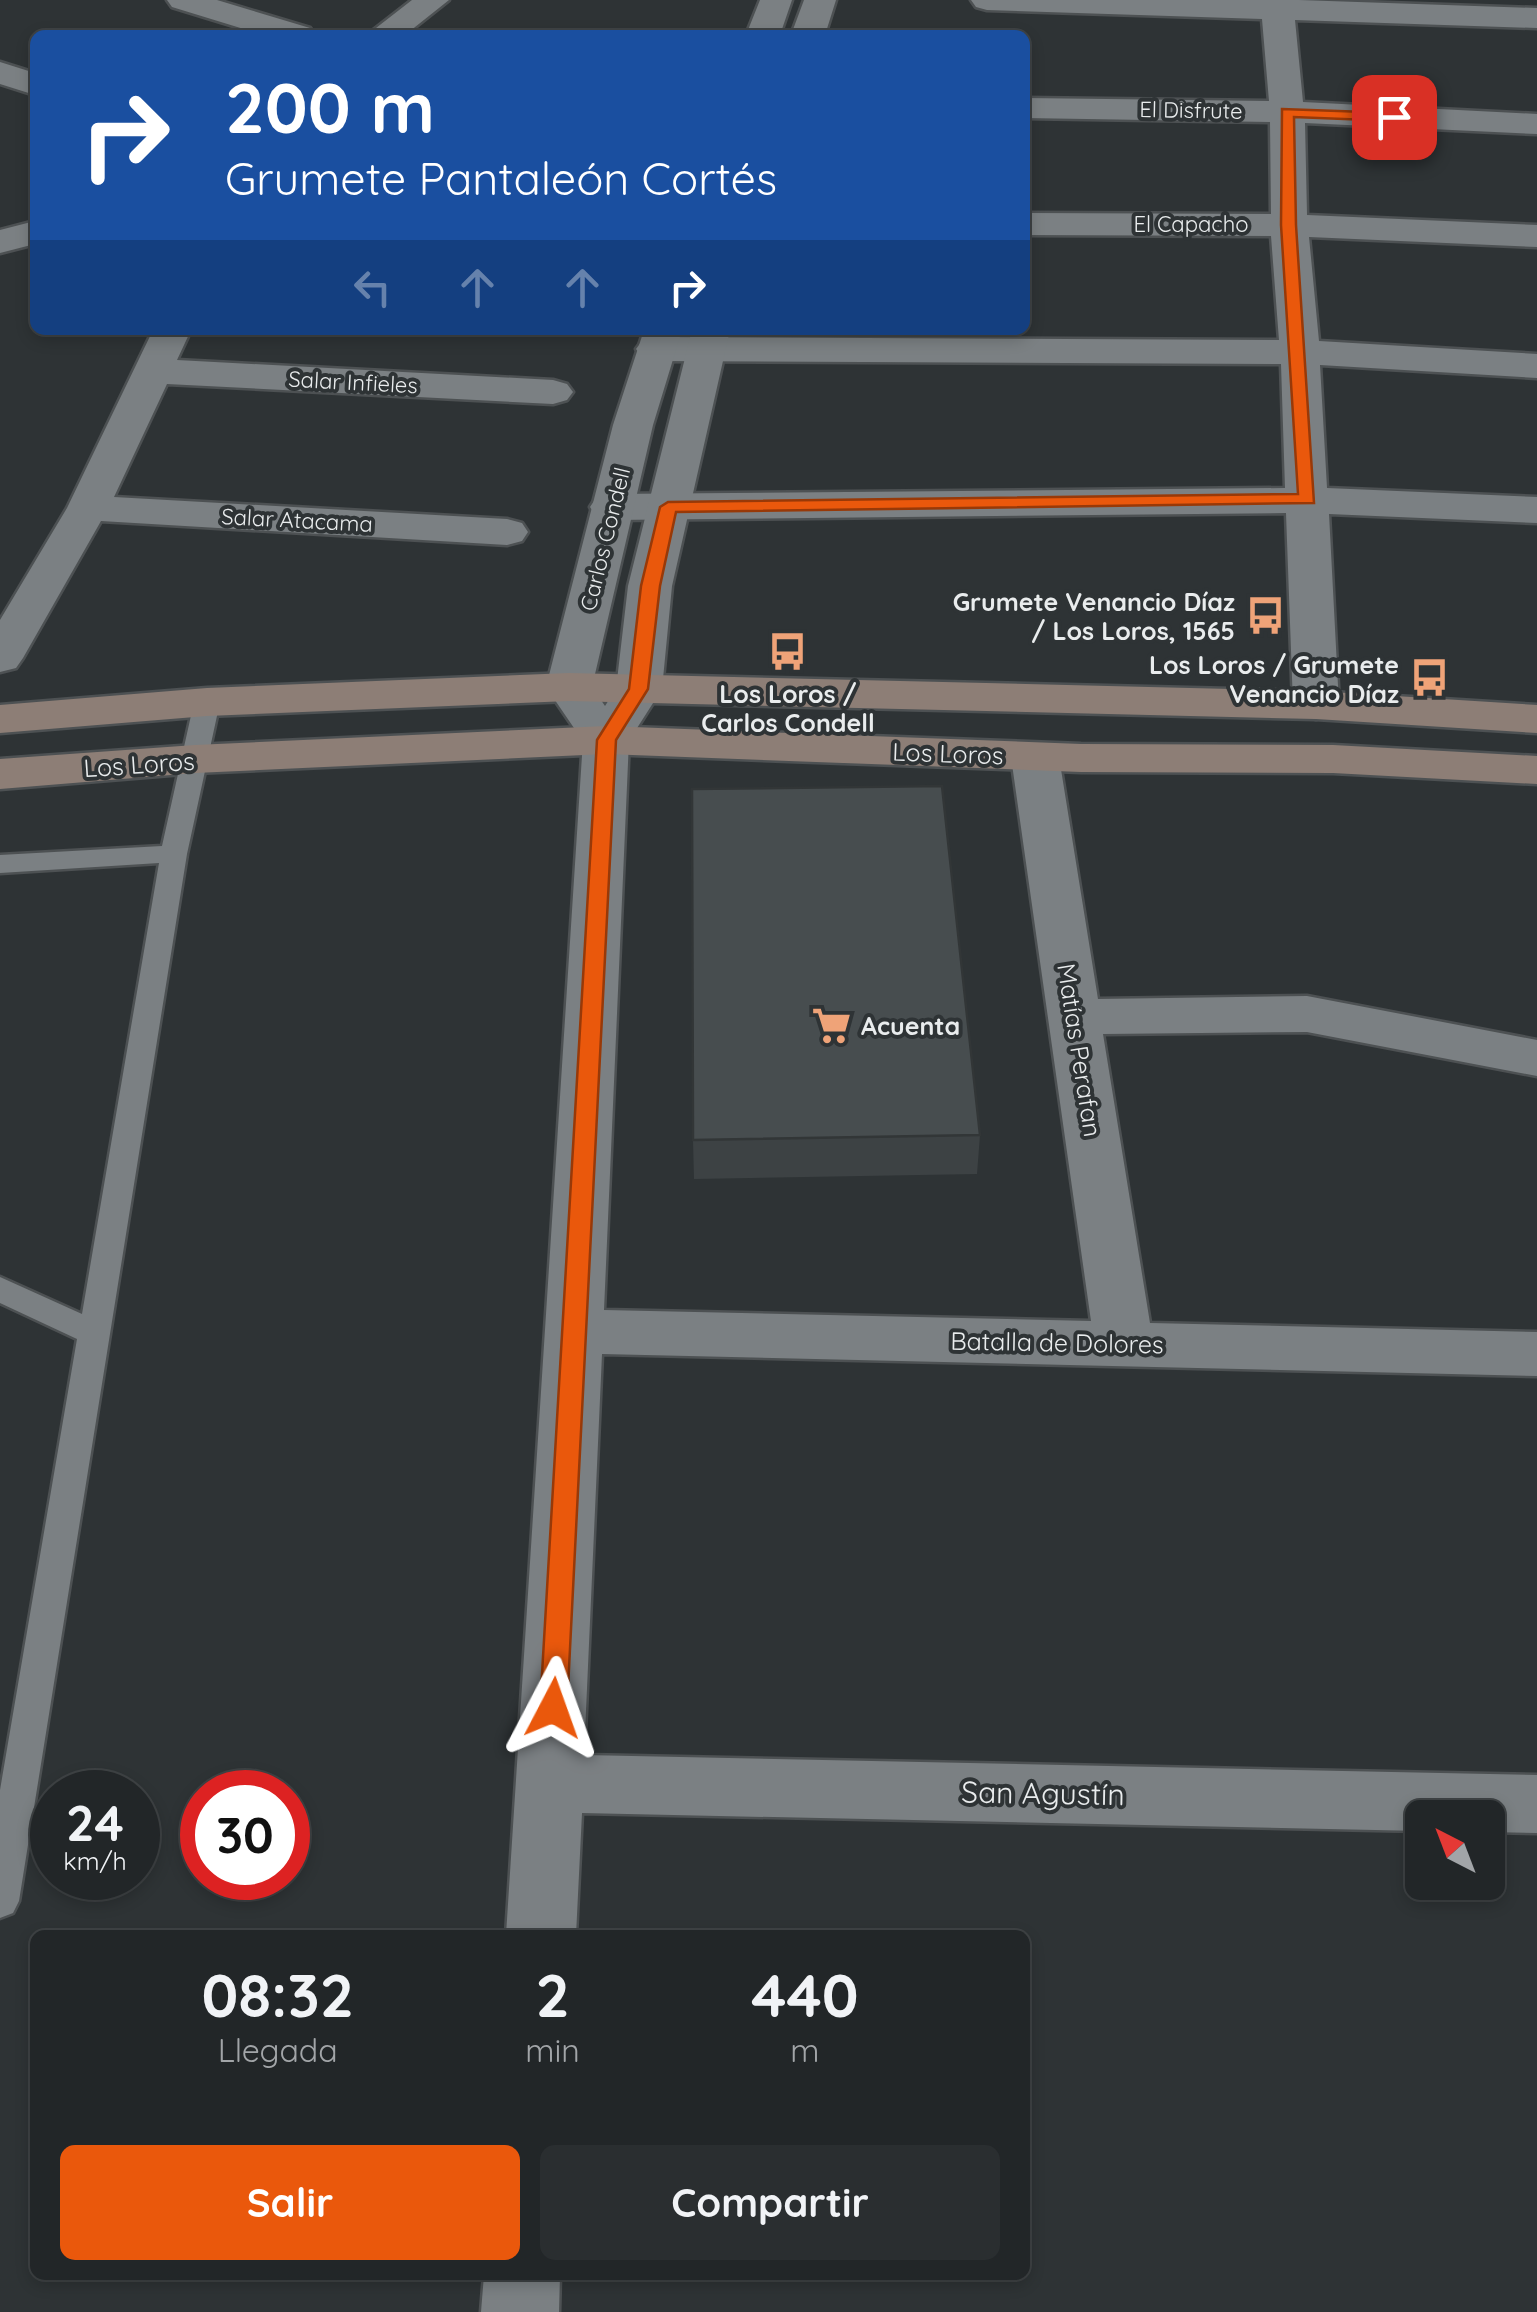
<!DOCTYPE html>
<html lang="es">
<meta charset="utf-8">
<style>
:root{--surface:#222628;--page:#2a2e30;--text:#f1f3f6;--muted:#a2a5a8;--line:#3f4345;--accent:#ea580c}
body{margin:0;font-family:Quicksand,sans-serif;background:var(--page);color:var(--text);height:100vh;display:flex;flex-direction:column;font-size:38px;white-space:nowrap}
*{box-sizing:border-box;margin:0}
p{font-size:32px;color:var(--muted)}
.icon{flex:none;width:55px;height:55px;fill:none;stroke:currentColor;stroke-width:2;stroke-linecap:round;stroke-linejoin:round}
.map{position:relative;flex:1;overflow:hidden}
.panel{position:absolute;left:30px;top:1930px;width:1000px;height:350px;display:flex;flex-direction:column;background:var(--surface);border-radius:15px;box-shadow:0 5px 15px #0003,0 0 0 2px var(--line)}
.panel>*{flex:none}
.guide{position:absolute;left:30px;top:30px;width:1000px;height:305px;border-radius:15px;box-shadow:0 5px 15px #0003,0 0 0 2px var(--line);background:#1a4fa0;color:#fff;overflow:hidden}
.needle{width:65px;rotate:318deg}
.buttons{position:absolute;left:1405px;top:1800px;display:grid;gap:20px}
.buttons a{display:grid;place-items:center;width:100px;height:100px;border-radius:15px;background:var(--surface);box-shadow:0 5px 15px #0003,0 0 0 2px var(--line);font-size:50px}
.speed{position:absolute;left:30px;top:1770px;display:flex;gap:20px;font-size:50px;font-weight:700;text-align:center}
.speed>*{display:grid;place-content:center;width:130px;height:130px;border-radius:50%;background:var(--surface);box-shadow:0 5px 15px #0003,0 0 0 2px var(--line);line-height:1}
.speed small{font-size:25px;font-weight:400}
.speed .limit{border:15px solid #d22;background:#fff;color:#111}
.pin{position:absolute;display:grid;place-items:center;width:85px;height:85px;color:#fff;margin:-42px;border-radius:20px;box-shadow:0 5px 15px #0006}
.me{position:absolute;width:110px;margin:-55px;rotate:4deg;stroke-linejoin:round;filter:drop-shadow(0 0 8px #0008)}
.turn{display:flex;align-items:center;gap:35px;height:210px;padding:0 30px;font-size:45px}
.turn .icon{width:130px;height:130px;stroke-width:2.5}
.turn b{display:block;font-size:70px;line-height:85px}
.lanes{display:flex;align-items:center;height:95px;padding:0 30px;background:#0003;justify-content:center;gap:50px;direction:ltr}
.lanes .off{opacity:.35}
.eta{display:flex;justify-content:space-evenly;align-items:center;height:170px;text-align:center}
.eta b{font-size:60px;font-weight:700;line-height:70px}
.cta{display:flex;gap:20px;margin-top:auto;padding:20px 30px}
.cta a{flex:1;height:115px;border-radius:15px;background:var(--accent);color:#fff;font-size:40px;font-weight:700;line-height:115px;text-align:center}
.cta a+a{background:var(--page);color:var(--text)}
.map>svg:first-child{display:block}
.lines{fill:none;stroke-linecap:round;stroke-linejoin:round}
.service-casing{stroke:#4d5153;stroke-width:5}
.minor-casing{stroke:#4d5153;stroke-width:5}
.tertiary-casing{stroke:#4d5153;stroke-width:5}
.secondary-casing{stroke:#4d5153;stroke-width:5}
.service{fill:#7b8083;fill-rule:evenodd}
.minor{fill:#7b8083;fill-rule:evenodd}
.tertiary{fill:#7b8083;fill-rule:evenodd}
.secondary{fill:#8d7e76;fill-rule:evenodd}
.wall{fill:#3d4244}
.building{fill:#474d4f;stroke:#323637;stroke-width:2.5}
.route{fill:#ea580c;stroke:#983908;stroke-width:2.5}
.labels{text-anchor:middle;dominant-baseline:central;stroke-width:8;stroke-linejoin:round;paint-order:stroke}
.far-street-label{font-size:22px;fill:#e9eced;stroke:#2e3335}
.poi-label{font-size:25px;font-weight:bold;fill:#e9eced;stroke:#2e3335;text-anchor:end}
.street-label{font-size:25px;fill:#e9eced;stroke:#2e3335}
.near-street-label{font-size:30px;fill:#e9eced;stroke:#2e3335}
</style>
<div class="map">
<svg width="1537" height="2312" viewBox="0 0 1537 2312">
<rect width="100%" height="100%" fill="#2e3335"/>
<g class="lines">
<defs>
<path id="service" d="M207 694 220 702 187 854 19 1901 13 1913 0 1918V1790L77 1339 0 1303V1277L82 1314 159 863 0 873V855L162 846 194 702Z"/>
<path id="minor" d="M167 0H217L310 28 315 35H263L172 7Z
M412 0H449L405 35H367Z
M971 0H1299L1537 8V28L1295 20 1303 102 1537 114V134L1305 123 1307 215 1537 225V247L1309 237 1319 341 1537 354V378L1320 365 1327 488 1537 497V523L1329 514 1339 705 1332 715 1316 719 1300 715 1293 705 1286 513 611 520 596 516 590 507 596 498 611 494 1285 488 1281 364 656 361 642 357 636 349 642 341 656 337 1279 340 1271 236 1025 235V213L1271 214 1270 122 1025 118V98L1269 101 1262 19 987 10 976 7Z
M0 62 35 73V95L0 84Z
M35 221V244L0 253V230Z
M153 330H191L177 360 553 380 567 384 573 392 567 400 553 404 167 384 114 497 507 519 522 523 528 532 522 541 507 545 101 521 23 658 16 668 0 672V620L67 508Z
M606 726 623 730 629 740 604 1310 1091 1321 1011 757 1018 747 1035 743 1052 747 1059 757 1098 999 1307 996 1537 1040V1076L1307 1032 1103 1034 1150 1323 1537 1332V1376L602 1354 584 1755 1537 1775V1833L1488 1832V1818H1422V1831L582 1813 576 1935H506L583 740 589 730Z
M484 2275H560L559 2312H481Z"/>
<path id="tertiary" d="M760 0H792L780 35H746Z
M804 0H836L825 35H791Z
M644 330H682L653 425 592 687 605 706 616 689 628 586 692 330H730L672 586 662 689 623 750 606 754 589 750 546 687 613 425Z"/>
<path id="secondary" d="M569 673 1316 691 1537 705V733L1316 719 569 701 207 716 0 733V705L207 688Z
M606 726 1081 744 1333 745 1537 756V784L1333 773 1081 772 606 754 195 773 0 789V759L195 745Z"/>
</defs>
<use href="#service" class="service-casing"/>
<use href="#minor" class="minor-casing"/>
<use href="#tertiary" class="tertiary-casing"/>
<use href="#secondary" class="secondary-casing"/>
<use href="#service" class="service"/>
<use href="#minor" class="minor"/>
<use href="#tertiary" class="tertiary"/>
<use href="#secondary" class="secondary"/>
</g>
<path class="wall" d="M980 1135 977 1174 694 1179 693 1140Z"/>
<path class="building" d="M942 786 980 1135 693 1140 692 789Z"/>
<path class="route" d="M1282 109 1394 113 1401 117 1394 121 1294 117 1296 225 1314 503 676 512 660 586 648 689 616 740 567 1708 563 1716 553 1719 544 1716 540 1708 597 740 629 689 641 586 660 507 668 502 1298 494 1281 225Z"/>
<defs>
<symbol id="bus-bare" viewBox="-9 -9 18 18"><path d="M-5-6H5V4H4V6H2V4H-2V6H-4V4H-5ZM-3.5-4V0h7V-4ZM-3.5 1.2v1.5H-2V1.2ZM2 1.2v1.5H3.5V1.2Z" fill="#efa378" stroke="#2e3335" stroke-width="2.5" paint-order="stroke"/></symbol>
<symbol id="supermarket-bare" viewBox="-9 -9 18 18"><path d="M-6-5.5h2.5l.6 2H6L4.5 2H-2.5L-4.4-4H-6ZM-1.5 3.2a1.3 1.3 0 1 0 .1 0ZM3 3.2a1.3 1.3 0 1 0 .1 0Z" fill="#efa378" stroke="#2e3335" stroke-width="2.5" paint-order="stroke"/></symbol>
</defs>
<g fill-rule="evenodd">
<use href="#bus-bare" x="1238" y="588" width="55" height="55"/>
<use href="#bus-bare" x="760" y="624" width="55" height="55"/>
<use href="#bus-bare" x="1402" y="650" width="55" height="55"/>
<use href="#supermarket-bare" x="804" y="998" width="55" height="55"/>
</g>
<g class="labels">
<g class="far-street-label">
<text transform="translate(1191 110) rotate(1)">El Disfrute</text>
<text x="1191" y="224">El Capacho</text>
<text transform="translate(353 382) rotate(3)">Salar Infieles</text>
<text transform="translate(297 520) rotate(3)">Salar Atacama</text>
<text transform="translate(605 539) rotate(-76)">Carlos Condell</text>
</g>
<g class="poi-label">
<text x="1235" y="601">Grumete Venancio Díaz<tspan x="1235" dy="29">/ Los Loros, 1565</tspan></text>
<text x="1399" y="664">Los Loros / Grumete<tspan x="1399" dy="29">Venancio Díaz</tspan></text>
<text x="788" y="693" text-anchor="middle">Los Loros /<tspan x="788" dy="29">Carlos Condell</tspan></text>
<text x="861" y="1025" text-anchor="start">Acuenta</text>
</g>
<g class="street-label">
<text transform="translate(948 753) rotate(2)">Los Loros</text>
<text transform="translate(139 764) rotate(-4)">Los Loros</text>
<text transform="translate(1080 1050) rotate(81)">Matías Perafan</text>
<text transform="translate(1057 1342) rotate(1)">Batalla de Dolores</text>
</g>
<g class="near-street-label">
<text transform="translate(1043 1793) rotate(1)">San Agustín</text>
</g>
</g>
</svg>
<div class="buttons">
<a><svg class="needle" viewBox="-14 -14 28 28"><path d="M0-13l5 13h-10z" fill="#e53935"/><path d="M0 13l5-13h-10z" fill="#a2a5a8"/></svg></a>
</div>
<div class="speed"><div>24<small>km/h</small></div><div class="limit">30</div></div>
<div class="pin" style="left:1394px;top:117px;background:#d93025"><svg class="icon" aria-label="arrive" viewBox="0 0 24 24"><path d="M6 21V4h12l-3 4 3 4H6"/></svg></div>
<svg class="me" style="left:553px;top:1708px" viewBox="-20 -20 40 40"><path d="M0-17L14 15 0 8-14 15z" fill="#ea580c" stroke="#fff" stroke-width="4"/></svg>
<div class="guide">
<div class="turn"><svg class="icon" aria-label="right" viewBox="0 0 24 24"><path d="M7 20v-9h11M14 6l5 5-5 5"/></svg><div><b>200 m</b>Grumete Pantaleón Cortés</div></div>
<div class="lanes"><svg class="icon off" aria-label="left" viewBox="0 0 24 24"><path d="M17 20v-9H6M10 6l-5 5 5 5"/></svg><svg class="icon off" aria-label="ahead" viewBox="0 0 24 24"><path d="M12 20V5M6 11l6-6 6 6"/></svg><svg class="icon off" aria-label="ahead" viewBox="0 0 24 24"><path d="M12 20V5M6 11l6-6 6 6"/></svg><svg class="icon" aria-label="right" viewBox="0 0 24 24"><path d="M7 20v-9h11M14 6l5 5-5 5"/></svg></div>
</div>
<section class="panel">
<div class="eta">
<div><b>08:32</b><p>Llegada</p></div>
<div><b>2</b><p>min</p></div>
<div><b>440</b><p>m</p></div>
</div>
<div class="cta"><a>Salir</a><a>Compartir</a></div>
</section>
</div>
